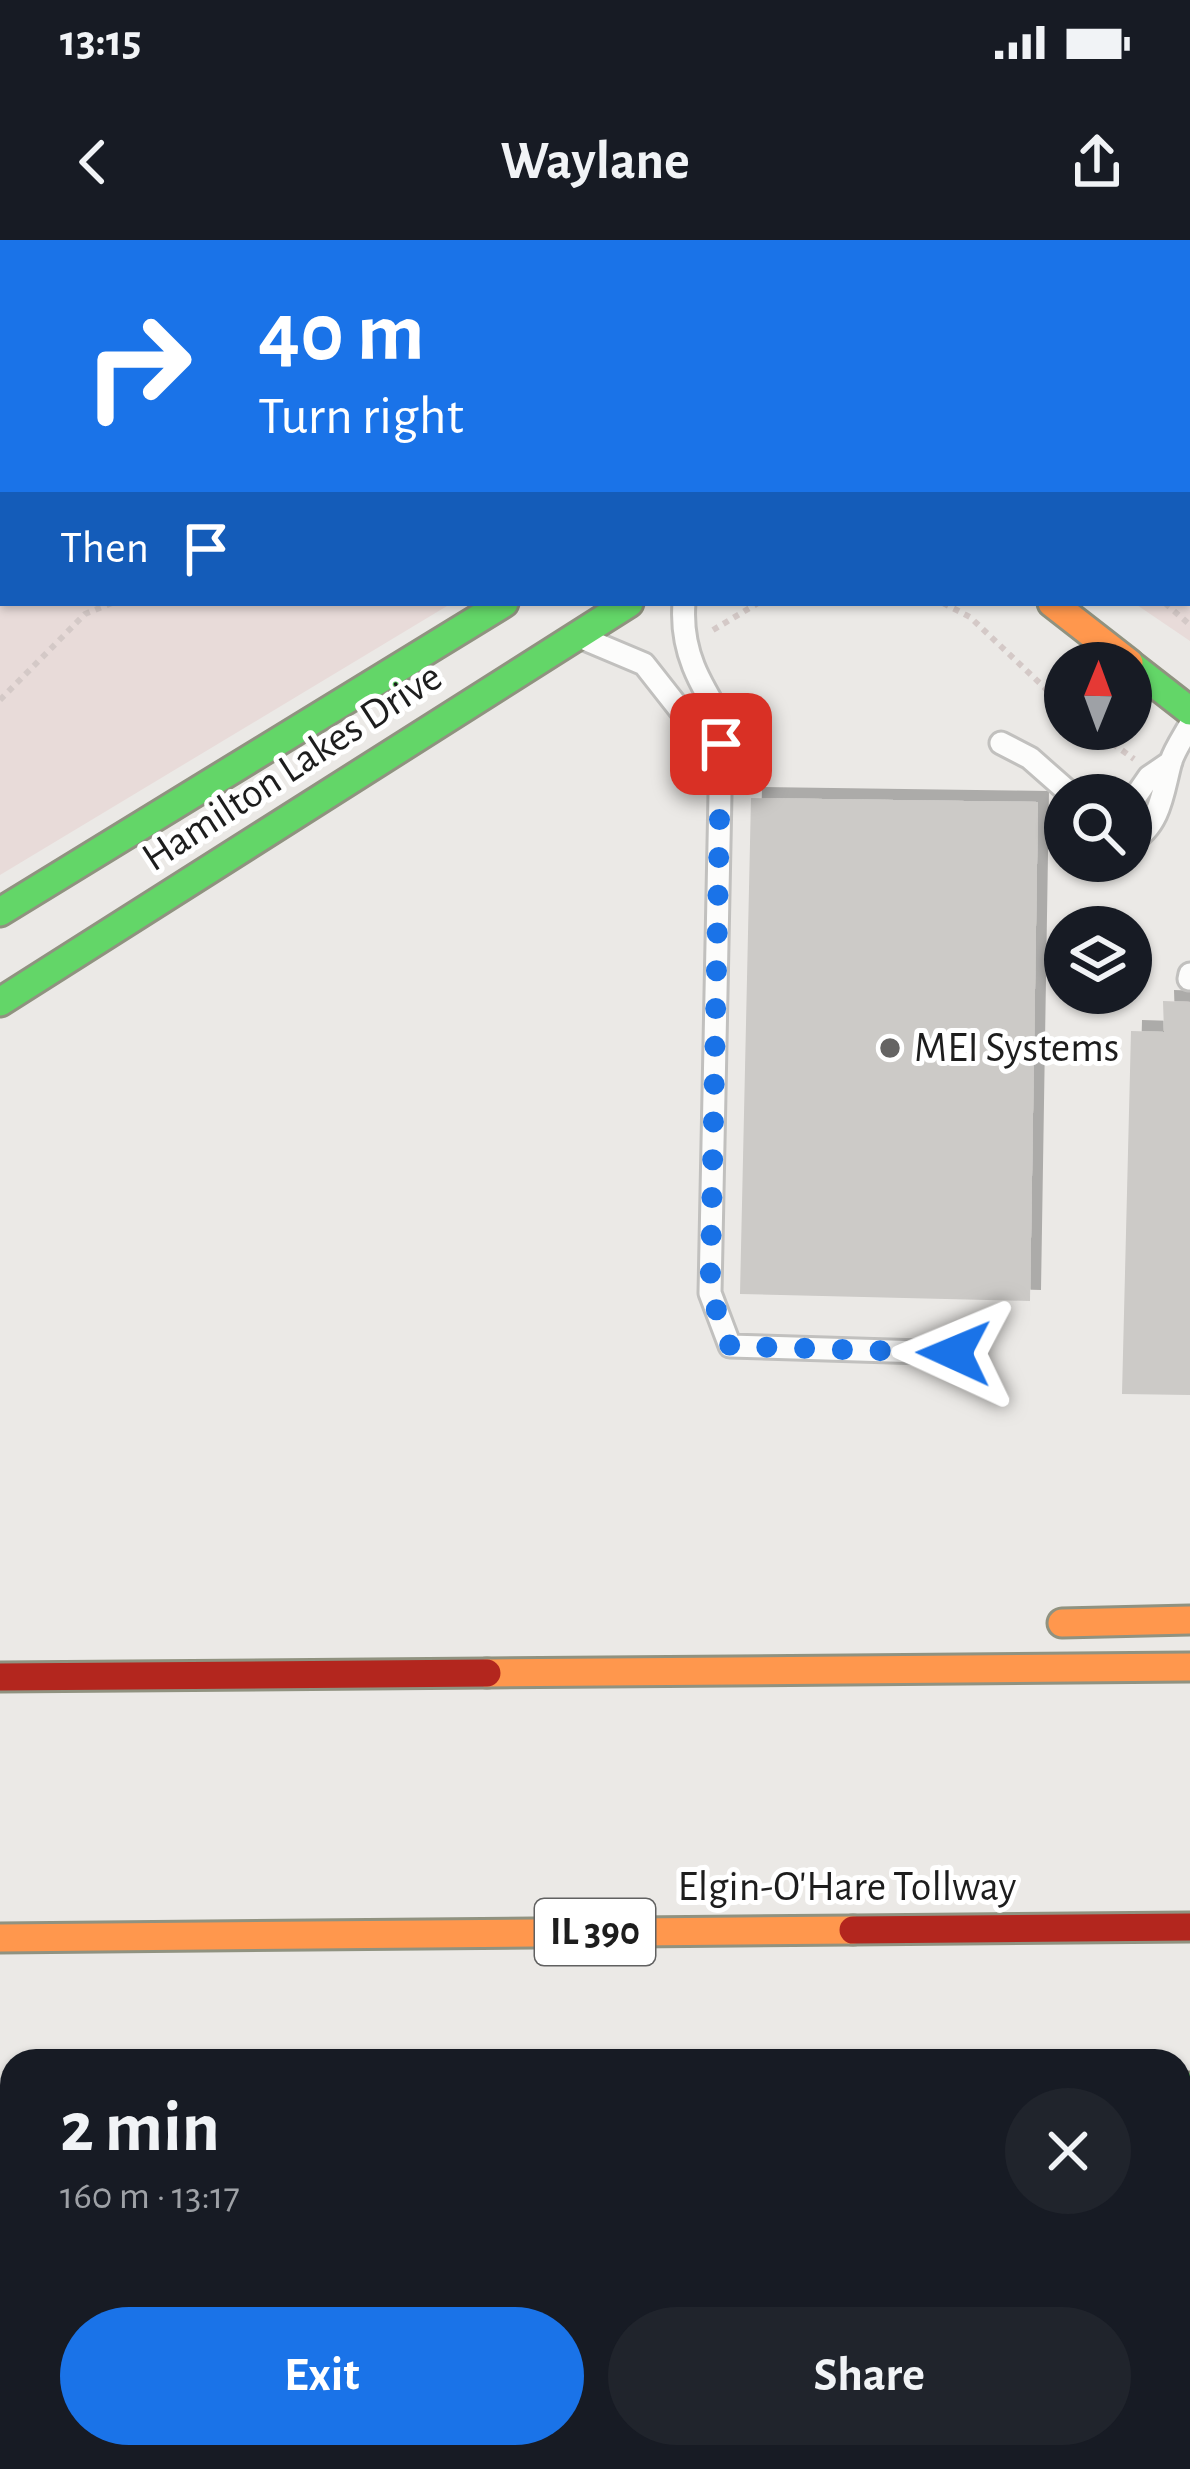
<!DOCTYPE html>
<meta charset="utf-8">
<style>
:root{--surface:#171b24;--page:#20242c;--text:#f1f3f6;--muted:#9ea1a6;--accent:#1a73e8}
body{margin:0;font-family:"Alegreya Sans",sans-serif;background:var(--page);color:var(--text);height:100vh;display:flex;flex-direction:column;font-size:45px;white-space:nowrap}
*{box-sizing:border-box;margin:0}
p{font-size:39px;color:var(--muted)}
.icon{flex:none;width:66px;height:66px;fill:none;stroke:currentColor;stroke-width:2;stroke-linecap:round;stroke-linejoin:round}
.map{position:relative;flex:1;overflow:hidden}
.drawer{position:absolute;left:0px;top:1809px;width:1191px;height:420px;display:flex;flex-direction:column;background:var(--surface);border-radius:36px 36px 0 0;box-shadow:0 3px 9px #0004}
.drawer>*{flex:none}
.banner{position:absolute;left:0px;top:0px;width:1191px;height:366px;box-shadow:0 3px 9px #0004;background:#1a73e8;color:#fff;overflow:hidden}
.needle{width:78px;rotate:1deg}
.tools{position:absolute;left:1044px;top:402px;display:grid;gap:24px}
.tools a{display:grid;place-items:center;width:108px;height:108px;border-radius:50%;background:var(--surface);box-shadow:0 3px 9px #0004;font-size:60px}
.pin{position:absolute;display:grid;place-items:center;width:102px;height:102px;color:#fff;margin:-51px;border-radius:24px;box-shadow:0 6px 18px #0006}
.me{position:absolute;width:132px;margin:-66px;rotate:271deg;stroke-linejoin:round;filter:drop-shadow(0 0 9px #0008)}
.turn{display:flex;align-items:center;gap:42px;height:252px;padding:0 60px;font-size:54px}
.turn .icon{width:156px;height:156px;stroke-width:2.5}
.turn b{display:block;font-size:84px;line-height:102px}
.then{display:flex;align-items:center;height:114px;padding:0 60px;background:#0003;gap:24px;font-size:45px}
.round{display:grid;place-items:center;flex:none;width:126px;height:126px;border-radius:63px;background:var(--page)}
.summary{display:flex;align-items:center;justify-content:space-between;height:204px;padding:0 60px}
h1{font-size:72px;font-weight:700;line-height:90px}
.primary-button{display:flex;gap:24px;margin-top:auto;padding:24px 60px}
.primary-button a{flex:1;height:138px;border-radius:72px;background:var(--accent);color:#fff;font-size:48px;font-weight:700;line-height:138px;text-align:center}
.primary-button a+a{background:var(--page);color:var(--text)}
.status{display:flex;justify-content:space-between;align-items:center;height:84px;padding:0 60px;background:var(--surface);direction:ltr}
.status svg{height:33px;fill:currentColor}
header{display:flex;justify-content:space-between;align-items:center;height:156px;padding:0 60px;background:var(--surface);font-size:54px;font-weight:700}
.map>svg:first-child{display:block}
.residential{fill:#dad9d7}
.commercial{fill:#e8dbd9}
.water{fill:#bed3da}
.building{fill:#cccac7;filter:url(#shadow)}
.lines{fill:none;stroke-linecap:round;stroke-linejoin:round}
.lane-casing{stroke:#c1c0be;stroke-width:27}
.street-casing{stroke:#c1c0be;stroke-width:45}
.fast-casing{stroke:#909280;stroke-width:33}
.slow-casing{stroke:#909280;stroke-width:33}
.jam-casing{stroke:#909280;stroke-width:33}
.path{stroke:#d4c9c7;stroke-width:6;stroke-dasharray:6 6;stroke-linecap:butt}
.lane{stroke:#fcfcfb;stroke-width:21}
.street{stroke:#fcfcfb;stroke-width:39}
.fast{stroke:#63d668;stroke-width:27}
.slow{stroke:#ff974d;stroke-width:27}
.jam{stroke:#b3261e;stroke-width:27}
.route{stroke:#1a73e8;stroke-width:21;stroke-dasharray:0 37.8}
.poi-dot{fill:#656463;stroke:#fff;stroke-width:4.5}
.labels{text-anchor:middle;dominant-baseline:central;stroke-width:10;stroke-linejoin:round;paint-order:stroke}
.shield{fill:#fff;stroke:#616161;stroke-width:3}
.shield-label{font-size:39px;font-weight:bold;fill:#1d1d1d}
.street-label{font-size:42px;fill:#1d1d1d;stroke:#fff}
.poi-label{font-size:42px;fill:#1d1d1d;stroke:#fff;text-anchor:start}
</style>
<div class="status"><b>13:15</b><svg viewBox="0 0 49 12"><path d="M0 12V9h3v3zM5 12V6h3v6zM10 12V3h3v9zM15 12V0h3v12zM26 1h20v11H26zM47 4h2v5h-2z"/></svg></div>
<header><svg class="icon" aria-label="back" viewBox="0 0 24 24"><path d="M15 5l-7 7 7 7"/></svg>Waylane<svg class="icon" aria-label="share" viewBox="0 0 24 24"><path d="M12 15V3M7 8l5-5 5 5M5 13v7h14v-7"/></svg></header>
<div class="map">
<svg width="1190" height="2229" viewBox="0 0 1190 2229">
<defs>
<filter id="shadow"><feDropShadow dx="11" dy="-11" stdDeviation="0" flood-color="#0004"/></filter>
</defs>
<rect width="100%" height="100%" fill="#ebe9e6"/>
<path class="residential" d="M1179 1942H1190V2229H0V1956H12V2217H1179Z"/>
<path class="commercial" d="M0 0H1190V401L1134 363H1188V3H3V363H452L0 635Z"/>
<path class="water" d="M52 0H623L50 3Z"/>
<path class="building" d="M751 558 1038 562 1030 1061 740 1054Z
M1163 761 1190 762V1155L1122 1154 1131 791 1164 792Z
M12 2009V2087L0 2088V2011Z
M131 2217H222L223 2228 133 2229Z
M386 2217H506L521 2229H376Z"/>
<g class="lines">
<defs>
<path id="lane" d="M1099 3 1102 0
M1157 3 1159 0
M587 400 644 424 703 499 721 504 727 487C701 445 680 413 684 363
M741 499 721 504 710 1053 730 1106 954 1113
M1001 503 1030 518 1072 555
M1131 563 1149 537 1171 522
M1131 601C1161 586 1163 549 1171 521 1175 509 1184 496 1190 485
M1189 739 1190 734"/>
<path id="street" d="M0 2189 12 2190
M54 2217 56 2229
M807 2217 834 2229"/>
<path id="fast" d="M808 0 810 3
M1131 425 1190 471
M0 672 504 363
M0 762 629 363
M1179 1847H1190
M0 1862H12"/>
<path id="slow" d="M873 0 874 3
M1052 363 1129 423
M1062 1383 1190 1380
M487 1433 1190 1427
M0 1698 853 1690"/>
<path id="jam" d="M0 1437 487 1433
M853 1690 1190 1687"/>
</defs>
<use href="#lane" class="lane-casing"/>
<use href="#street" class="street-casing"/>
<use href="#fast" class="fast-casing"/>
<use href="#slow" class="slow-casing"/>
<use href="#jam" class="jam-casing"/>
<path class="path" d="M705 0 707 3
M924 0 926 3
M15 3 17 0
M660 3 661 0
M0 32 3 26
M943 363 970 377 1065 467
M1165 363 1190 385
M713 390 758 363
M0 460 85 374 112 363
M1093 489 1134 519"/>
<use href="#lane" class="lane"/>
<use href="#street" class="street"/>
<use href="#fast" class="fast"/>
<use href="#slow" class="slow"/>
<use href="#jam" class="jam"/>
</g>
<g class="lines">
<path class="route" d="M721 504 710 1053 730 1106 954 1113"/>
</g>
<circle class="poi-dot" cx="890" cy="808" r="12"/>
<g class="labels">
<rect class="shield" x="535" y="1659" width="120" height="66" rx="9"/>
<g class="shield-label">
<text x="595" y="1692">IL 390</text>
</g>
<g class="street-label">
<text transform="translate(292 527) rotate(-33)">Hamilton Lakes Drive</text>
<text x="847" y="1647">Elgin-O'Hare Tollway</text>
</g>
<g class="poi-label">
<text x="914" y="808">MEI Systems</text>
</g>
</g>
</svg>
<div class="tools">
<a><svg class="needle" viewBox="-14 -14 28 28"><path d="M0-13l5 13h-10z" fill="#e53935"/><path d="M0 13l5-13h-10z" fill="#9ea1a6"/></svg></a>
<a><svg class="icon" aria-label="search" viewBox="0 0 24 24"><circle cx="10" cy="10" r="6"/><path d="M15 15l6 6"/></svg></a>
<a><svg class="icon" aria-label="layers" viewBox="0 0 24 24"><path d="M12 4l9 5-9 5-9-5zM3 14l9 5 9-5"/></svg></a>
</div>
<div class="pin" style="left:721px;top:504px;background:#d93025"><svg class="icon" aria-label="arrive" viewBox="0 0 24 24"><path d="M6 21V4h12l-3 4 3 4H6"/></svg></div>
<svg class="me" style="left:954px;top:1113px" viewBox="-20 -20 40 40"><path d="M0-17L14 15 0 8-14 15z" fill="#1a73e8" stroke="#fff" stroke-width="4"/></svg>
<div class="banner">
<div class="turn"><svg class="icon" aria-label="right" viewBox="0 0 24 24"><path d="M7 20v-9h11M14 6l5 5-5 5"/></svg><div><b>40 m</b>Turn right</div></div>
<div class="then">Then<svg class="icon" aria-label="arrive" viewBox="0 0 24 24"><path d="M6 21V4h12l-3 4 3 4H6"/></svg></div>
</div>
<section class="drawer">
<div class="summary"><div><h1>2 min</h1><p>160 m · 13:17</p></div><a class="round"><svg class="icon" aria-label="close" viewBox="0 0 24 24"><path d="M6 6l12 12M18 6L6 18"/></svg></a></div>
<div class="primary-button"><a>Exit</a><a>Share</a></div>
</section>
</div>
